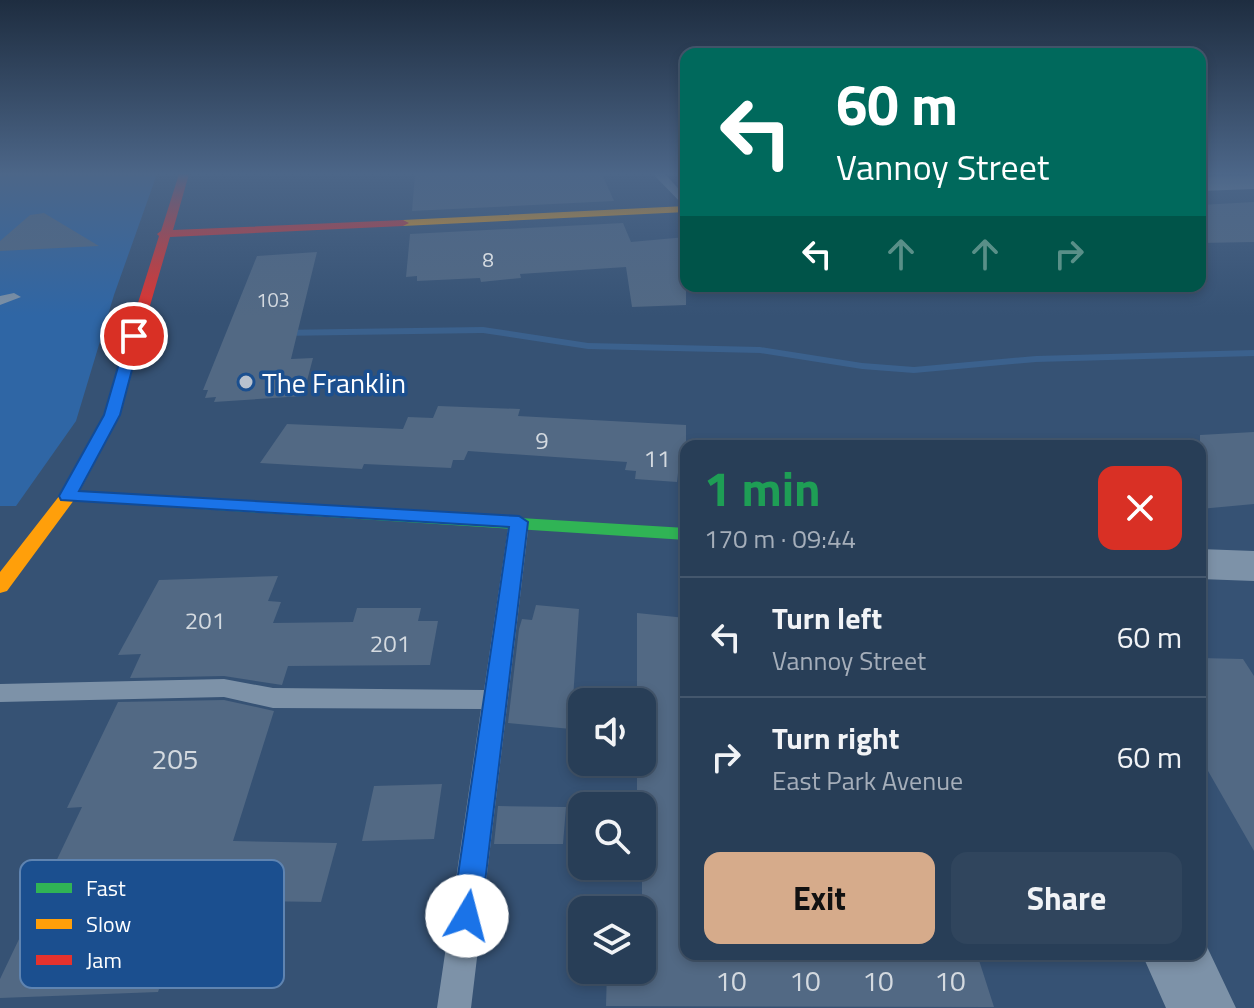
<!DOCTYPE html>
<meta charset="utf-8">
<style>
:root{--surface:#283e57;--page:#30455d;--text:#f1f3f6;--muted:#a5aeba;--line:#44576d;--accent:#d6ab8b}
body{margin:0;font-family:"Titillium Web",sans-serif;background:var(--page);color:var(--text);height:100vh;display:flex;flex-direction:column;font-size:30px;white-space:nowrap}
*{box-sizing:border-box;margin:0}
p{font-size:26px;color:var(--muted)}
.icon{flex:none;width:44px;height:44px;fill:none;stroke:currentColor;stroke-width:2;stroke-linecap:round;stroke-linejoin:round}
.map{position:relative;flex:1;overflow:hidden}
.side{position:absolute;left:680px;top:440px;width:526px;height:520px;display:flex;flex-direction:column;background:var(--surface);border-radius:16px;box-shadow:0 4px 12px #0003,0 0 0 2px var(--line)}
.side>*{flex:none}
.hud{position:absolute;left:680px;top:48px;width:526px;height:244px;border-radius:16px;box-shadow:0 4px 12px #0003,0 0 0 2px var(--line);background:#00695c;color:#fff;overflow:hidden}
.buttons{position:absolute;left:568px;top:688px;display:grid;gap:16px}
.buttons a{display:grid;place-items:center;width:88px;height:88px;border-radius:16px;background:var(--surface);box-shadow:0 4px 12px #0003,0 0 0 2px var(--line);font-size:40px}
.pin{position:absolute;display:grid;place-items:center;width:68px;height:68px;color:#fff;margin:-34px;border:4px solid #fff;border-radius:50%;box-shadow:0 2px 8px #0007}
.me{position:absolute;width:88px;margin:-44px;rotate:8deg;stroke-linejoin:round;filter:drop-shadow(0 0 6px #0008)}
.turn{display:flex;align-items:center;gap:28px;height:168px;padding:0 24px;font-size:36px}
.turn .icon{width:104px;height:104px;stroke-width:2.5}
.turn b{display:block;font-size:56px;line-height:68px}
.lanes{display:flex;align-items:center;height:76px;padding:0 24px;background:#0003;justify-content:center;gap:40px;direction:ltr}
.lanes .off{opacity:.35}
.round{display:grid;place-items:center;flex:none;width:84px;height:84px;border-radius:16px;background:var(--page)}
.head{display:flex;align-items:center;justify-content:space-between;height:136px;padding:0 24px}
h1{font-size:48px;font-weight:700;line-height:60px;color:#1e9e55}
.action{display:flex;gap:16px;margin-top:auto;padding:16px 24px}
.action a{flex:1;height:92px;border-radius:16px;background:var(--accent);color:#111;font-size:32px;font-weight:700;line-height:92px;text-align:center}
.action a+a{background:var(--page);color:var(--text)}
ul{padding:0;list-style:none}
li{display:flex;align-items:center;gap:24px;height:120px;padding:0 24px;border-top:2px solid var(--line)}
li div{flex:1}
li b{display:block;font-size:30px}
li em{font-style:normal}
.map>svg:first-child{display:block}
.green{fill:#2f66a5}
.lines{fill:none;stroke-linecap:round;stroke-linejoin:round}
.stream{fill:#3b618d;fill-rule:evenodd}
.building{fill:#526984}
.lane{fill:#7d92a8;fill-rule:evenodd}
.street{fill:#7d92a8;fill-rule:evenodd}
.fast{fill:#30b455;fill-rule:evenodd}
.slow{fill:#ff9f0a;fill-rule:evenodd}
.jam{fill:#e5322d;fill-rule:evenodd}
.route{fill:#1a73e8;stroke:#114b97;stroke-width:2}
.poi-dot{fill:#b9c2ce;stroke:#1b4f8f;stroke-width:3}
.labels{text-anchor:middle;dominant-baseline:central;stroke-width:7;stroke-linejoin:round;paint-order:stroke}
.far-number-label{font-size:20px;fill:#d4dae0}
.number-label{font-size:24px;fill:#d4dae0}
.poi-label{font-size:28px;fill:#fff;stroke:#1b4f8f;text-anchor:start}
.near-number-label{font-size:28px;fill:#d4dae0}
.key{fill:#1b4f8f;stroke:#5f84b1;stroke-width:2}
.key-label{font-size:22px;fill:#fff}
</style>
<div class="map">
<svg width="1254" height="1008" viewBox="0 0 1254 1008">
<rect width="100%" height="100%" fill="#365274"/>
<path class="green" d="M0 174H157L114 295 76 421 16 506H0Z"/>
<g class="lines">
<path class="stream" d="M483 327 588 343 760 347 862 363 914 367 1036 356 1254 350V356L1036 362 914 373 862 369 760 353 588 349 483 333 278 336 273 333 278 330Z"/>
</g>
<path class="building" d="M415 174H602L614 201 412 211Z
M1254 202V242L1200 243V205Z
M44 213 99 246 0 251V241L30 215Z
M623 223 631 242 686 237V305L632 307 626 267 520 274 521 278 481 282 480 278 417 281V276L406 277 410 234Z
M317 252 291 359 313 358 303 396 214 402 216 397 205 398 208 390H203L257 256Z
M438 406 520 409 518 416 686 425V473H678L677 482 635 479 636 471 625 470 627 462 468 451 464 460H453L451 468 364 464 362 469 260 463 287 424 403 429 408 417 433 418Z
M1254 432V504L1200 509V435Z
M278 576 268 601 281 602 273 623 353 622 357 608H421L418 621H438L430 665 288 666 282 685 224 676 130 678 141 654 118 655 159 580Z
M536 605 579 609 571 729 508 723 519 629 522 619 532 620Z
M637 613 686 618V954H977L994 1007 606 1006 607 970H642V910H608V906H642V806H637V762H642V702H637Z
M1200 658 1243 659 1254 676V851L1200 757Z
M224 700 274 711 233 841 337 843 321 902 189 900 158 992 0 998V979L82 807 67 808 118 702Z
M442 784 434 839 362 841 374 786Z
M498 806 566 807 563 844H494Z"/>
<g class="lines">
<path class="lane" d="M653 174H665L686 197V208Z
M14 293 21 297 0 305V296Z
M519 516 529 522 471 1008H437L481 709 273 708 224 697 0 702V684L224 679 273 688 484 690 509 522Z"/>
<path class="street" d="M1254 175V189L1200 191V177Z
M1200 549 1254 551V581L1200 579Z
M1200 932 1236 1008H1166L1142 954H1200Z"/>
<path class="fast" d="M68 491 686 528V540L62 500 59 496 62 492Z"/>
<path class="slow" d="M686 206V212L403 226 397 223 403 220Z
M128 353 135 357 120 415 77 496 7 591 0 593V572L60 495 104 415 121 357Z"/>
<path class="jam" d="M179 174H189L173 230 403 220 409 223 403 226 170 237 135 357 128 361 123 360 121 357 159 236 157 234 161 231Z"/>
</g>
<linearGradient id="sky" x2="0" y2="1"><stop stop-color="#1e2d40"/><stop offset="0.55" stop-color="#4c6688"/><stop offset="1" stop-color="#4c6688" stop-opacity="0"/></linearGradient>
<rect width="1254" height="316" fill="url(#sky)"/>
<path class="route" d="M134 332 141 336 120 415 79 491 519 516 528 522 481 916 477 925 467 929 457 925 452 916 509 527 61 500 59 496 104 415 127 336Z"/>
<circle class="poi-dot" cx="246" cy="382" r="8"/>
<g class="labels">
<g class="far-number-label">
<text x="488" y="259">8</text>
<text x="273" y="299">103</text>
</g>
<g class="number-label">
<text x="542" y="440">9</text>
<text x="657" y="458">11</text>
<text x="205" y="620">201</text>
<text x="390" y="643">201</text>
</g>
<g class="poi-label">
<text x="262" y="382">The Franklin</text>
</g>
<g class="near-number-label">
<text x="175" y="758">205</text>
<text x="731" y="980">10</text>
<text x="805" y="980">10</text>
<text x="878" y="980">10</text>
<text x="950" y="980">10</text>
</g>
</g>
<rect x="20" y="860" width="264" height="128" rx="12" class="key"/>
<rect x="36" y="883" width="36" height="10" fill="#30b455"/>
<rect x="36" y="919" width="36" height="10" fill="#ff9f0a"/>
<rect x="36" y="955" width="36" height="10" fill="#e5322d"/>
<g class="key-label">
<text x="86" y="896">Fast</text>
<text x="86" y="932">Slow</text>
<text x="86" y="968">Jam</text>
</g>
</svg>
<div class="buttons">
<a><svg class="icon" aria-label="sound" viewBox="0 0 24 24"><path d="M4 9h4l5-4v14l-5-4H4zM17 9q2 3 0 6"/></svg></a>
<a><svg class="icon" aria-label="search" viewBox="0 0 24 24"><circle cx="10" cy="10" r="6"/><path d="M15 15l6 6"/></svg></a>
<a><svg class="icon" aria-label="layers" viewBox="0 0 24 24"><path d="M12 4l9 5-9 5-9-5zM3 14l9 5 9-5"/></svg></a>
</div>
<div class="pin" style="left:134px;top:336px;background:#d93025"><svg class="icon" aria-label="arrive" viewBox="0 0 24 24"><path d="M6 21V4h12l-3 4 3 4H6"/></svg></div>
<svg class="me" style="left:467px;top:916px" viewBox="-20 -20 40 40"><circle r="19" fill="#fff"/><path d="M0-13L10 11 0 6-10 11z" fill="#1a73e8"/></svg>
<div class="hud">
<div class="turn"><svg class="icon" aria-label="left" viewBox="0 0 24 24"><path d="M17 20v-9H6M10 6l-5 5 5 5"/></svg><div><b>60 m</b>Vannoy Street</div></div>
<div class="lanes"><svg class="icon" aria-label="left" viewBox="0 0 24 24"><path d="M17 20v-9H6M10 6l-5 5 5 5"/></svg><svg class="icon off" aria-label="ahead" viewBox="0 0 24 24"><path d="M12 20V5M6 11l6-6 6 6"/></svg><svg class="icon off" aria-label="ahead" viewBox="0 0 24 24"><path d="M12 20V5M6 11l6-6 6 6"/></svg><svg class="icon off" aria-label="right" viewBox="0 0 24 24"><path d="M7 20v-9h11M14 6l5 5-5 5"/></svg></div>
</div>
<section class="side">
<div class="head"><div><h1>1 min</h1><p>170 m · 09:44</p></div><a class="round" style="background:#d93025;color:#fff"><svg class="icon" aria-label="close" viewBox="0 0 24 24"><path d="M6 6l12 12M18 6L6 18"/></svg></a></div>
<ul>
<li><svg class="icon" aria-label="left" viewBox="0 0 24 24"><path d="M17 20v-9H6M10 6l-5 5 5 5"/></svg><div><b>Turn left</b><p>Vannoy Street</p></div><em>60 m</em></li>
<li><svg class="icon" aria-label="right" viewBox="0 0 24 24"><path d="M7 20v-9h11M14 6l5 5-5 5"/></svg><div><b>Turn right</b><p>East Park Avenue</p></div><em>60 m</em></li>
</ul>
<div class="action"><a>Exit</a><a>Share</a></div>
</section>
</div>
